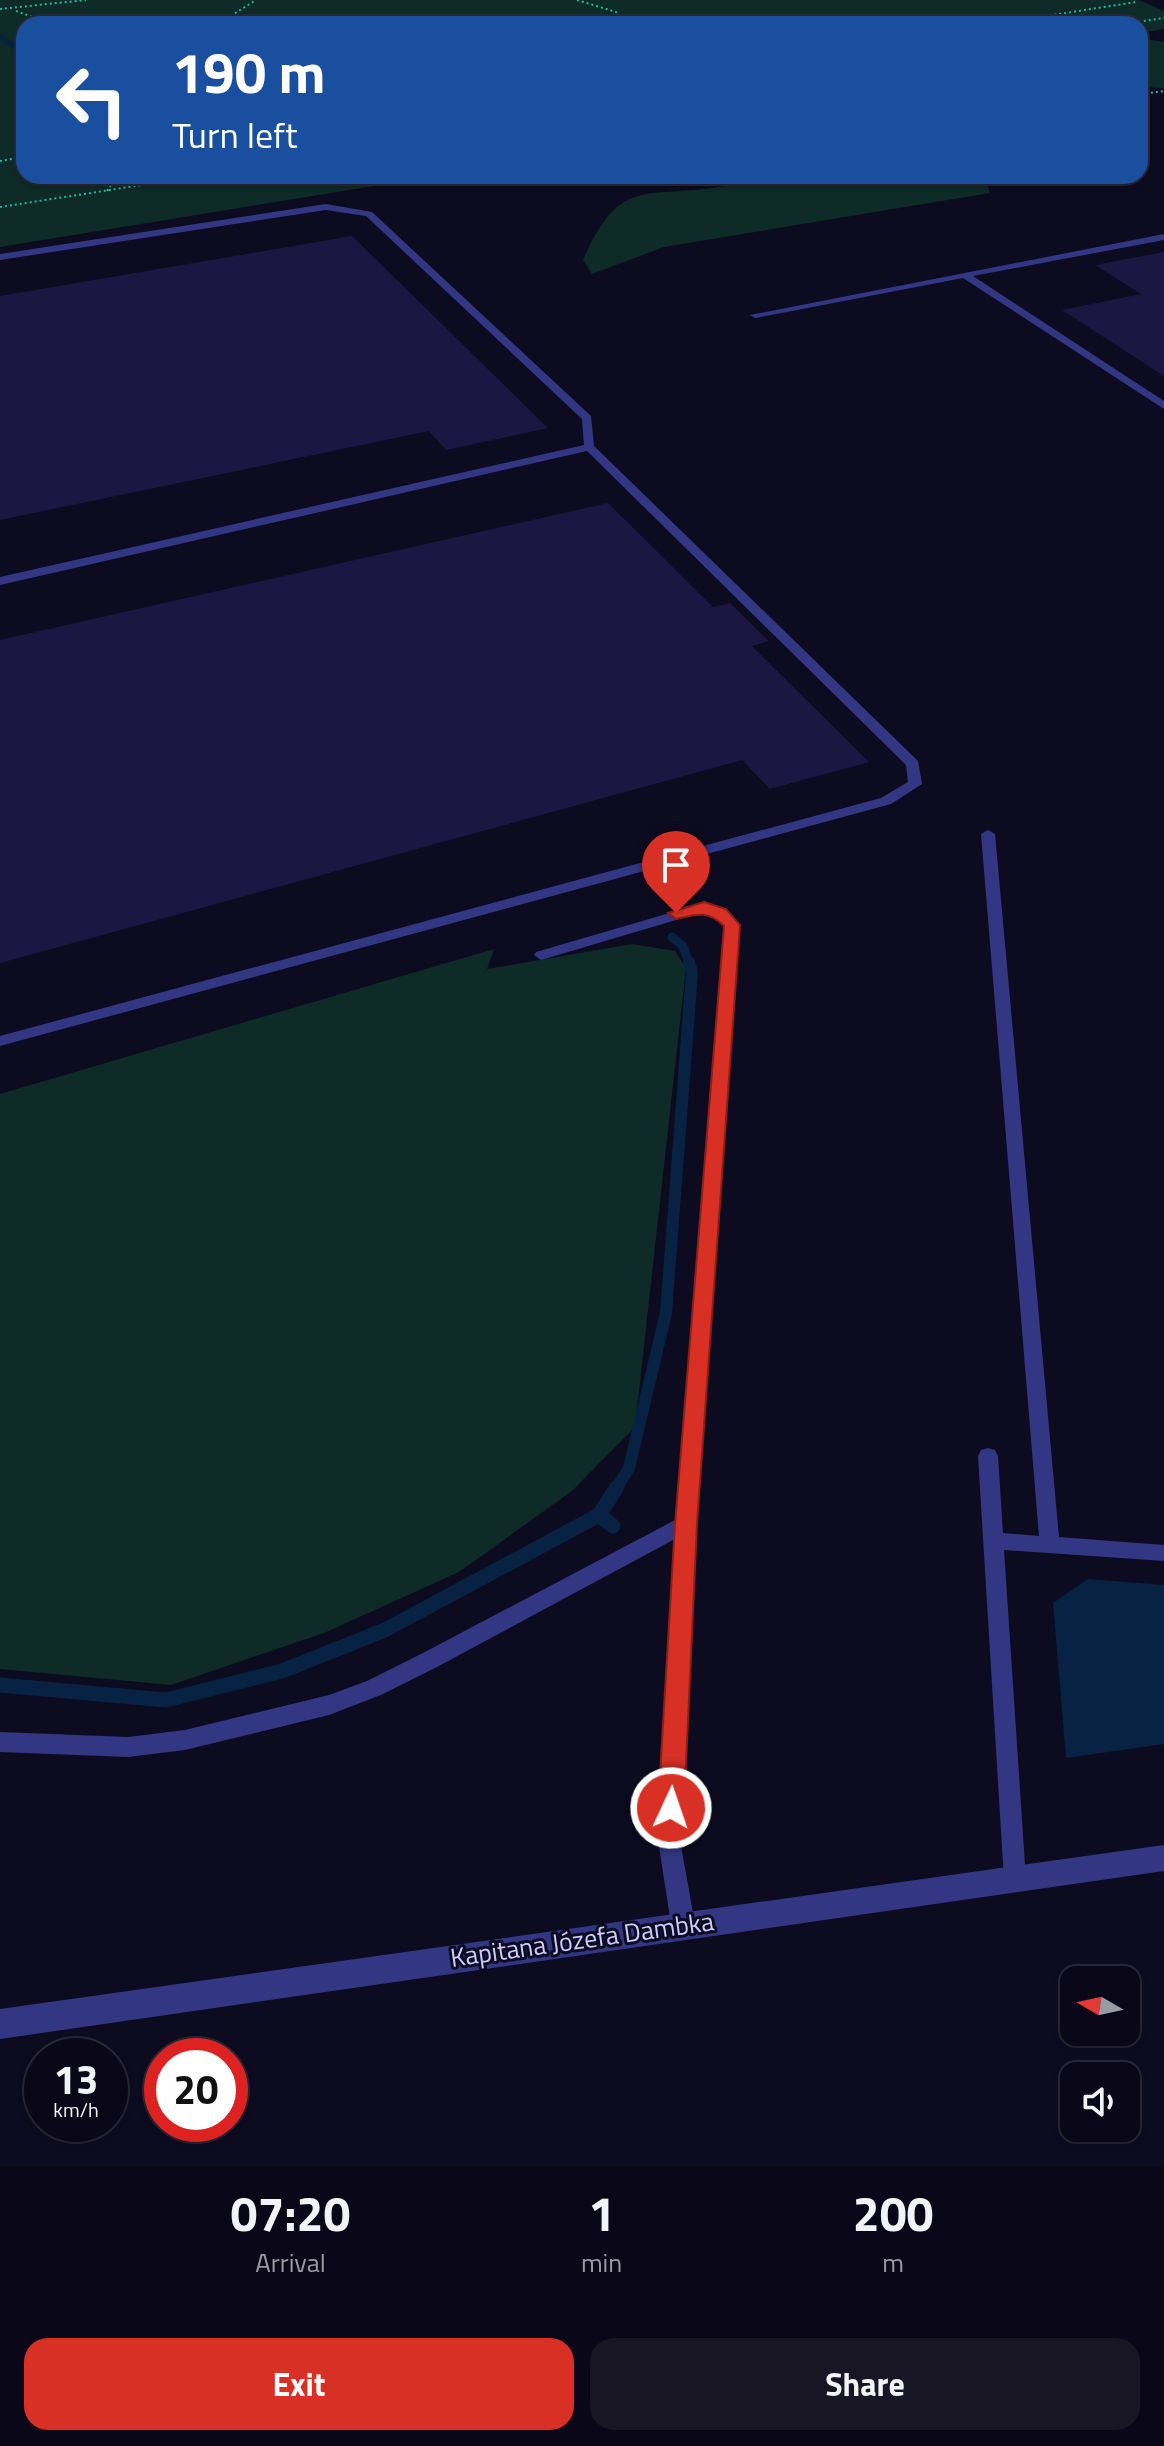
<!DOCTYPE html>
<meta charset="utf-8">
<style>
:root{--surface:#0a0818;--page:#181625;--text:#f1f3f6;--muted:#999aa2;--line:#2a2937;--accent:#d93025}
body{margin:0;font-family:"Titillium Web",sans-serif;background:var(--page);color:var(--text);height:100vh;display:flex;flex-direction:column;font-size:30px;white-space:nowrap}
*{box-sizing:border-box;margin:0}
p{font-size:26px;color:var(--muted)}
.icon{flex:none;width:44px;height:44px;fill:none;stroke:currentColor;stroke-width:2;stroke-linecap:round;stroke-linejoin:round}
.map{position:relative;height:2166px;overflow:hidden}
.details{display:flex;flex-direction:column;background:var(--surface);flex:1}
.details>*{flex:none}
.banner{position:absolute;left:16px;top:16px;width:1132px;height:168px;border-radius:24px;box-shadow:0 2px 6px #0004,0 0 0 2px var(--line);background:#1a4fa0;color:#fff;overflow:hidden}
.needle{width:52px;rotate:279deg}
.tools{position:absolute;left:1060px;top:1966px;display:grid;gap:16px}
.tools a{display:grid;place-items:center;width:80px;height:80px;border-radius:16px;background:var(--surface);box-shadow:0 2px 6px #0004,0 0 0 2px var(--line);font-size:40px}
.speed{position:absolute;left:24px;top:2038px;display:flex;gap:16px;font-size:40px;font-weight:700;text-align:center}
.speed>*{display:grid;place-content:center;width:104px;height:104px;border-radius:50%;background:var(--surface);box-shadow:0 2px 6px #0004,0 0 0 2px var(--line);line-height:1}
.speed small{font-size:20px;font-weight:400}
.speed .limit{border:12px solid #d22;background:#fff;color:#111}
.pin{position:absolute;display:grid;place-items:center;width:68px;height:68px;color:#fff;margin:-82px -34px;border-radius:50% 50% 50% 0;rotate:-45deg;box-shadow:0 0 8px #0007}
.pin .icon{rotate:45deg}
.me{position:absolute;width:88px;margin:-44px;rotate:3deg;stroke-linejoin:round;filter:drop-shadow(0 0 6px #0008)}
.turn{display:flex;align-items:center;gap:28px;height:168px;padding:0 24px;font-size:36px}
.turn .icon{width:104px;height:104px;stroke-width:2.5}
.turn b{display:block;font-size:56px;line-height:68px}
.eta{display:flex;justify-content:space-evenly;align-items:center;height:136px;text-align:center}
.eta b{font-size:48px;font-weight:700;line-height:56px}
.button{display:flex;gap:16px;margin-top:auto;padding:16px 24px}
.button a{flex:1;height:92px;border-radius:24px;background:var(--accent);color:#fff;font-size:32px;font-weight:700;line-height:92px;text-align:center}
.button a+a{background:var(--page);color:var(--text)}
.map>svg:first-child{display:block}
.green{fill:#0e2b27}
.water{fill:#082243}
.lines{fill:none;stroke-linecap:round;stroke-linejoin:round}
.stream-far3{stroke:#082243;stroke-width:5}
.stream-far2{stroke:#082243;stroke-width:9}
.stream-far1{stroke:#082243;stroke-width:12}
.stream{stroke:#082243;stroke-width:15}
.building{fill:#1c1643}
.path{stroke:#26b8a3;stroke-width:2;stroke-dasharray:2 3;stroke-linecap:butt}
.service{fill:#333783;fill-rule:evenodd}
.minor{fill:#333783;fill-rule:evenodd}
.route{fill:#d93025;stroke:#8d1f18;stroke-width:2}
.labels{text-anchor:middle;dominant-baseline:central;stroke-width:6;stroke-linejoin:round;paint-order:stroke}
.near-street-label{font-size:26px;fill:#cccbff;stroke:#0d0b20}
</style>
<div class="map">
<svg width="1164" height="2166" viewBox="0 0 1164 2166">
<rect width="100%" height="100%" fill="#0d0b20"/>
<path class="green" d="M0 0H1139L1164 11V29L1140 33V24H24V176H435L0 247Z
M1140 38 1164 42V88L1140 87Z
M760 176H985L990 193 664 247 592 274 583 260C621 174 645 200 724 186 737 184 749 182 760 176Z
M632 944 675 951 686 968 635 1427 572 1491 459 1572 324 1633 171 1685 0 1669V1094L494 949 487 969Z"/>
<path class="water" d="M1088 1579 1164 1585V1744L1066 1758 1053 1603Z"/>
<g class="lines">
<path class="stream-far3" d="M0 37 24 53"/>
<path class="stream-far2" d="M672 937 683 946 689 964"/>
<path class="stream-far1" d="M616 1489 629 1468 666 1313 692 972 689 962"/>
<path class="stream" d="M599 1515 613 1526
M0 1685 166 1700 282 1671 385 1630 599 1515 617 1487"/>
</g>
<path class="building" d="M352 236 548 428 446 450 429 431 0 520V296Z
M1164 252V376L1062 310 1141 294 1095 265Z
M608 503 713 607 730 603 769 641 752 646 869 762 770 789 742 760 0 963V640Z"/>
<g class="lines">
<path class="path" d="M577 0 616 12 625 24
M0 9 86 0
M16 11 52 24
M218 24 256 0
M995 24 1136 2
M1124 24 1164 18
M1141 94 1164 91
M0 161 24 157
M107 191 117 176
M0 207 200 176"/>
<path class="service" d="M326 204 372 212 591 416 594 446 918 761 922 784 891 804 0 1046V1036L881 798 908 782 906 765 587 451 0 585V577L584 445 582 419 366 216 326 210 0 260V254Z
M1164 234V240L973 276 1164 401V409L963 278 755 318 750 315Z
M988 830 995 834 1059 1537 1164 1545V1561L1004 1550 1026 1880 1023 1888 1015 1891 1007 1888 1004 1880 978 1456 981 1450 988 1448 995 1450 998 1456 1003 1533 1039 1536 981 834Z
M704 903 725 910 739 925 696 1524 680 1840 695 1924 691 1932 683 1935 675 1932 671 1924 658 1840 675 1539 437 1667 381 1695 329 1715 185 1750 128 1757 0 1752V1732L128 1737 185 1730 329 1695 367 1681 423 1653 677 1519 725 926 715 916 703 912 541 960 534 955 536 952Z"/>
<path class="minor" d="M1164 1845V1871L0 2039V2009Z"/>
</g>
<path class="route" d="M704 902 726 909 740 925 697 1524 684 1808 680 1817 671 1820 662 1817 658 1808 675 1524 724 926C708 910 697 914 676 919L668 913Z"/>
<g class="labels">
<g class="near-street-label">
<text transform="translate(582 1939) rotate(-8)">Kapitana Józefa Dambka</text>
</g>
</g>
</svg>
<div class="tools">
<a><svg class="needle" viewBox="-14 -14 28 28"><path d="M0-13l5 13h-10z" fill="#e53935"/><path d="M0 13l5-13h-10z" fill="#999aa2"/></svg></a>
<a><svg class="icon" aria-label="sound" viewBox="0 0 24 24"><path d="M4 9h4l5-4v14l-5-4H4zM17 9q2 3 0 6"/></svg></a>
</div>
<div class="speed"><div>13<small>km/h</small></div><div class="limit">20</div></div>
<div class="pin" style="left:676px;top:913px;background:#d93025"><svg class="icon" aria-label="arrive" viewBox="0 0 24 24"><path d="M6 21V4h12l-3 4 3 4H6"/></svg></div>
<svg class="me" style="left:671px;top:1808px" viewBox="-20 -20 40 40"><circle r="17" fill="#d93025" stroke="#fff" stroke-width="3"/><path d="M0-11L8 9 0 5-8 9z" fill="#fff"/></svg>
<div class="banner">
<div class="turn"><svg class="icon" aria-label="left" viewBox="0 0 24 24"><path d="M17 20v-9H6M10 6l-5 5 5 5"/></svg><div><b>190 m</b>Turn left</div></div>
</div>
</div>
<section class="details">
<div class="eta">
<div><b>07:20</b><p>Arrival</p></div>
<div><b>1</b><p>min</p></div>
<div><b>200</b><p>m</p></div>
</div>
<div class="button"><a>Exit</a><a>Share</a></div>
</section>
